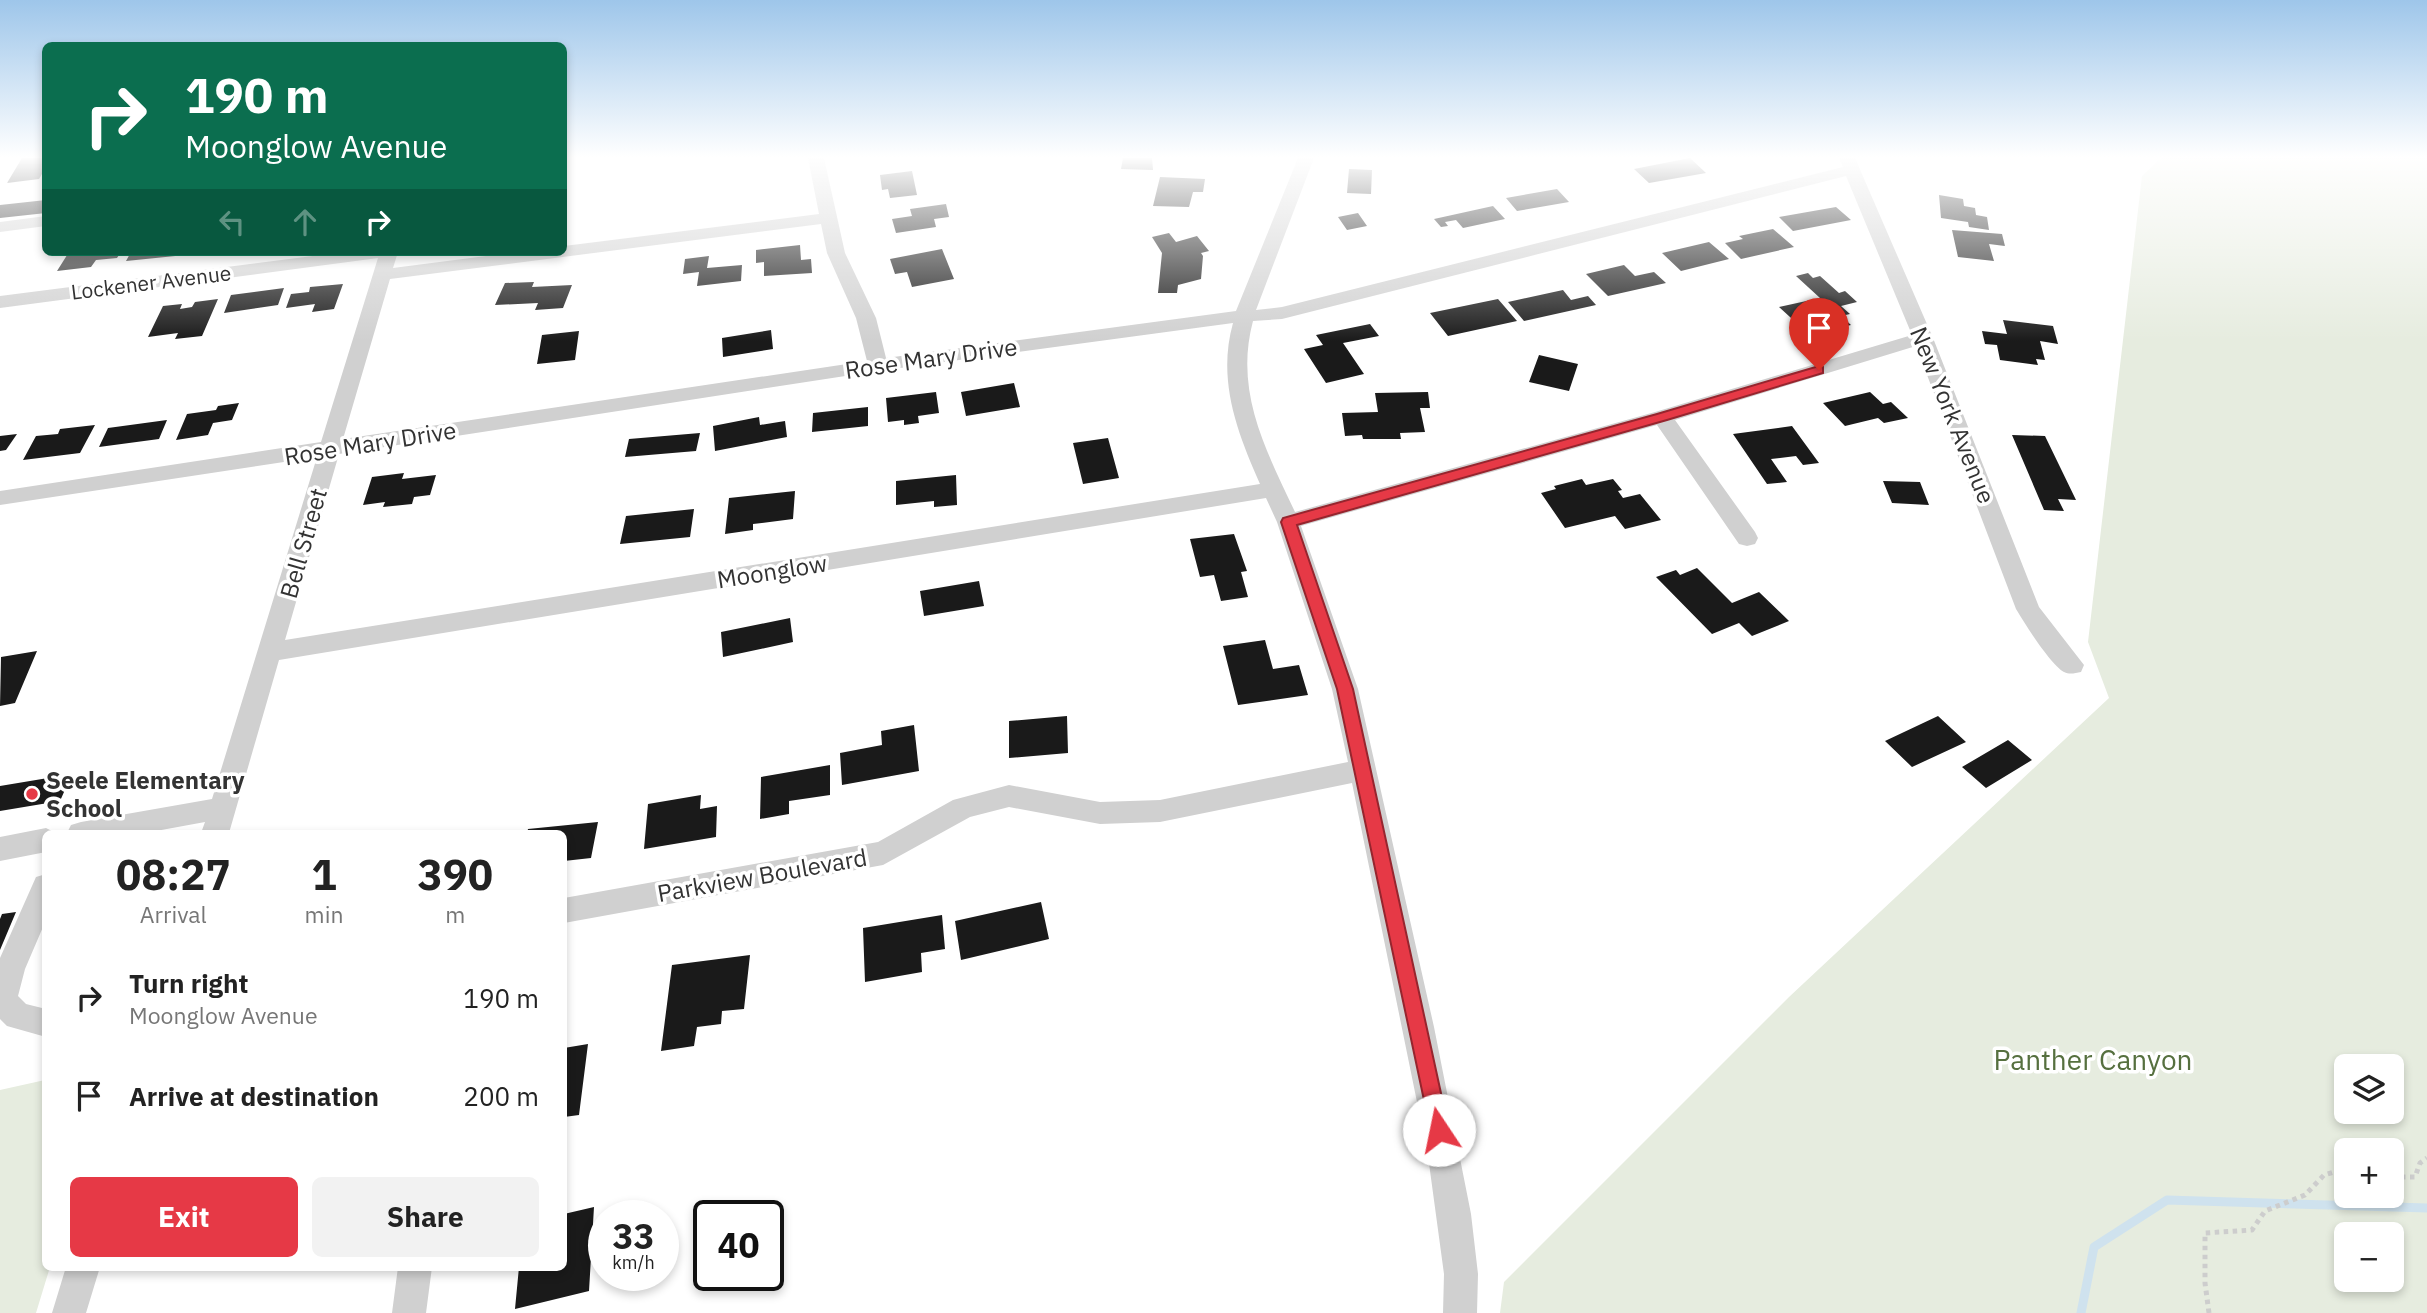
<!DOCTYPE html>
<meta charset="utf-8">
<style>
:root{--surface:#fff;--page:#f2f2f2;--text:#222;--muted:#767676;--accent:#e63946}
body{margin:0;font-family:"IBM Plex Sans",sans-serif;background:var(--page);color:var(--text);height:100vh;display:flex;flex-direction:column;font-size:26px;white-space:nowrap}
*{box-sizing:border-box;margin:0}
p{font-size:23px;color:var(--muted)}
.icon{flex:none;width:38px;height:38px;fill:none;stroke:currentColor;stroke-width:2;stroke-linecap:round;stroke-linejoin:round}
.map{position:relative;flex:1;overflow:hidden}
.drawer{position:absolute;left:42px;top:830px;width:525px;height:441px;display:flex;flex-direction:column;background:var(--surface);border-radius:10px;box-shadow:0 4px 10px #0003}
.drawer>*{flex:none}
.banner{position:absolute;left:42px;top:42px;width:525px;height:214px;border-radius:10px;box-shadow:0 4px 10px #0003;background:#0b6e4f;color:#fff;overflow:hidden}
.buttons{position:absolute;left:2334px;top:1054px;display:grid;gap:14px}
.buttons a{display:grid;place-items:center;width:70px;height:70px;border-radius:10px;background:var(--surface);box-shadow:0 4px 10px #0003;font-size:35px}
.speed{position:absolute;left:588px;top:1200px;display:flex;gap:14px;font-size:35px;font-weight:700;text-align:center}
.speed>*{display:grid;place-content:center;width:91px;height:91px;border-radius:50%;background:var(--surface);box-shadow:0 4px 10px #0003;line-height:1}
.speed small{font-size:18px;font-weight:400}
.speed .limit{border:4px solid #111;border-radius:10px;background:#fff;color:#111}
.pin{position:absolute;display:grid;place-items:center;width:60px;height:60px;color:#fff;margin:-72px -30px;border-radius:50% 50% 50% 0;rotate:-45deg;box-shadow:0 0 7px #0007}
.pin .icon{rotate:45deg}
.me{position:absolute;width:77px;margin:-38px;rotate:349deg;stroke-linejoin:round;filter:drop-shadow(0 0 5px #0008)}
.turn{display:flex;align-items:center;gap:24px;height:147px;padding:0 28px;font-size:32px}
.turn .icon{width:91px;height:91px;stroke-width:2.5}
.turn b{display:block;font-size:49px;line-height:60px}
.lanes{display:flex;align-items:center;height:66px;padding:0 28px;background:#0003;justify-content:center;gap:35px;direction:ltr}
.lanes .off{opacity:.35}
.eta{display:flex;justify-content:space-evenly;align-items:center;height:119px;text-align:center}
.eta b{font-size:42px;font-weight:800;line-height:49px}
.action{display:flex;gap:14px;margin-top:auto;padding:14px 28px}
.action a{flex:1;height:80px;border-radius:10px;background:var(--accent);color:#fff;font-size:28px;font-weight:800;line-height:80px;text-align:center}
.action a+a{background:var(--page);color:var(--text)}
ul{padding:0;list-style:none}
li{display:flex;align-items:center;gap:21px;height:98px;padding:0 28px}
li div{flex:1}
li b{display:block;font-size:26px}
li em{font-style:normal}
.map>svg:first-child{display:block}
.green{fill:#e6ecdf;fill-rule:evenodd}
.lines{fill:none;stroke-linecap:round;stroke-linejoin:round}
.stream{stroke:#cfe2ee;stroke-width:9}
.building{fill:#1a1a1a}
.path{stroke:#cdcdcd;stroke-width:5;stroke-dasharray:4.5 4.5;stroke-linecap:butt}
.minor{fill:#d0d0d0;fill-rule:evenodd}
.route{fill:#e63946;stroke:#96252e;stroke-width:2}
.poi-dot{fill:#e63946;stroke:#fff;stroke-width:2.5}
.labels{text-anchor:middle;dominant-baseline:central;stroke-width:7;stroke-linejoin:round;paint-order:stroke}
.far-street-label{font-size:21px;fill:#333;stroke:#fff}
.street-label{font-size:24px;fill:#333;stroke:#fff}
.poi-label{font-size:24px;font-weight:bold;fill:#333;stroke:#fff;text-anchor:start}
.near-park-label{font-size:28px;fill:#56703f;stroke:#fff}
</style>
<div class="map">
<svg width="2427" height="1313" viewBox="0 0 2427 1313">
<rect width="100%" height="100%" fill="#fff"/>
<path class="green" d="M2161 158H2427V1313H1500L1504 1282 1789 997 2109 698 2088 642 2142 176ZM2347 1066H2392V1111H2347ZM2347 1150H2392V1195H2347ZM2347 1234H2392V1279H2347Z
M45 1080 46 1267H50L36 1313H0V1090Z"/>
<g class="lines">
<path class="stream" d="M2081 1313 2094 1247 2167 1200 2427 1208"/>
</g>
<path class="building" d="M22 158H46V167L39 179 7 183Z
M1123 158H1152L1153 170 1121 169Z
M1690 158 1706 173 1649 183 1634 169Z
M1349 169 1372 170 1371 194 1347 193Z
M912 171 917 195 890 198 888 189 882 190 880 175Z
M1160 177 1205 179 1203 192H1193L1189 207 1153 206Z
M1557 189 1569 202 1517 211 1506 198Z
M1939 195 1963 199 1964 206 1975 208 1976 215 1987 217 1989 230 1969 227 1968 222 1941 218Z
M46 200V213L0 218V205Z
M946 204 949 217 934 219 936 227 896 233 892 219 912 216 910 209Z
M1493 206 1505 219 1463 228 1456 220 1445 222 1448 226 1441 227 1434 219Z
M1836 207 1851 220 1793 231 1779 217Z
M1358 213 1367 226 1347 230 1338 217Z
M1773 229 1794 247 1741 259 1725 243 1743 239 1739 236Z
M1952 230 2002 234 2005 246 1989 244 1994 261 1958 257Z
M1169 233 1176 242 1197 236 1209 251 1201 253 1203 256 1201 279 1178 285 1177 293H1158L1162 253 1152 237Z
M1709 242 1729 259 1681 271 1662 253Z
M800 245 801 260 811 259 812 273 764 276V262L756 263V250Z
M942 249 954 279 912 287 907 272 895 274 890 259Z
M69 252H121L117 258 96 260 91 267 57 271Z
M131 252H195V254L126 261Z
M709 256 707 268 742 265 741 281 697 286 699 272 683 274 685 259Z
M1624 265 1635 276 1654 272 1666 283 1608 296 1586 274Z
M1808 273 1813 278 1820 276 1839 293 1845 291 1857 302 1841 306 1850 314 1841 316 1851 325 1822 332 1814 325 1801 327 1779 307 1820 298 1796 276Z
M534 282 532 287 572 285 563 308 535 310 538 303 495 305 505 283Z
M343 284 334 309 312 312 315 304 286 308 291 294 309 292 310 287Z
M284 288 278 305 224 313 231 295Z
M1563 290 1571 300 1588 296 1596 305 1524 321 1508 302Z
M218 299 202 336 175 339 178 333 148 337 163 306 182 304 180 309 192 307 195 302Z
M1498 299 1517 321 1448 336 1430 313Z
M2003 320 2053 326 2058 344 2040 341 2045 360 2036 359 2038 365 2000 360 1997 345 1985 344 1982 331 2007 334Z
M1370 324 1379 336 1343 343 1364 374 1326 383 1304 349 1323 345 1316 335Z
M771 330 773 349 723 357 722 338Z
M579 331 575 360 537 364 542 335Z
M1539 355 1578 364 1569 391 1529 382Z
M1014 383 1020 407 966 416 961 392Z
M936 392 939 413 918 416 919 423 904 425V420L888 422 886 398Z
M1428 392 1430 408H1420L1425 432 1400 433 1401 439H1363L1362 435 1345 436 1342 413 1378 412 1375 393Z
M1870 392 1883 404 1891 402 1908 418 1884 423 1878 418 1845 426 1823 403Z
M239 403 232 420 213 423 208 435 176 440 187 414 216 410 218 406Z
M868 407V426L812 432 813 413Z
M759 417 760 425 785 421 787 437 715 451 713 426Z
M167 420 159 439 99 447 108 428Z
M95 425 80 453 23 460 36 436 58 434 60 429Z
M1792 426 1819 463 1803 465 1796 456 1771 459 1787 482 1767 484 1733 434Z
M700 433 696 451 625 457 629 439Z
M17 434 6 450 0 451V436Z
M2012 435 2045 436 2076 500 2058 499 2064 511 2044 510Z
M1108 438 1119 478 1083 484 1073 443Z
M404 473 402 479 436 475 430 495 414 497 412 504 383 507 385 502 363 505 372 477Z
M956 475 957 505 934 507V501L896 505V481Z
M1582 479 1586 485 1613 479 1622 490 1618 491 1623 498 1640 494 1661 520 1625 529 1615 516 1565 528 1541 493 1556 489 1554 486Z
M1883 481 1920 482 1929 505 1892 503Z
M795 491 793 519 753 524V530L725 534 729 498Z
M694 509 690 537 620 544 626 516Z
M1234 534 1247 571 1241 572 1248 597 1221 601 1214 575 1200 577 1190 539Z
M1697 568 1732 603 1759 592 1789 621 1752 636 1739 623 1712 634 1656 577 1676 570 1680 575Z
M979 581 984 606 924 616 920 591Z
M790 618 793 642 723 657 721 632Z
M1265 640 1273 669 1299 665 1308 695 1238 705 1223 646Z
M37 651 15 703 0 706 1 657Z
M1067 716 1068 753 1009 758V721Z
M1938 716 1966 742 1912 767 1885 741Z
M914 725 919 771 842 785 840 753 882 745 881 731Z
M2008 740 2032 760 1986 788 1962 767Z
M830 765V795L789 801V814L760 819 761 777Z
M72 774 60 801 0 811V786Z
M701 795 700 809 717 806 716 837 644 849 648 804Z
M598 822 591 858 564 861V833H527L528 829Z
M1041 902 1049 939 961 960 955 921Z
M16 912 0 950V919L2 914Z
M942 915 945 949 921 953 922 972 865 982 863 928Z
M750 955 744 1009 722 1011 721 1024 697 1027 694 1046 661 1051 672 965Z
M588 1044 579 1115 564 1117V1048Z
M594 1207 589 1291 515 1309 519 1267H564V1214Z"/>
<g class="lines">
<path class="path" d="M2392 1177H2415L2420 1163 2427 1158
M2209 1313 2205 1283V1233L2252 1230 2265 1211 2305 1195 2324 1175 2347 1168"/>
<path class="minor" d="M808 158H824L845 253 876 318 886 358 1236 311 1298 158H1314L1256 310 1282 307 1843 167 1839 158H1855L1933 338 2039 607 2084 665 2081 672C2075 673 2070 675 2064 672 2050 664 2025 624 2016 609L1916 346 1675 420 1755 532 1758 538 1755 544 1747 546 1739 544 1657 425 1301 526 1358 689 1434 1027 1471 1214 1478 1274 1477 1313H1443L1444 1274 1428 1156 1352 783 1160 822 1100 824 1009 807 970 817 883 865 564 923V898L878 842 953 800 1009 785 1100 802 1160 800 1348 762 1332 689 1277 522 1266 498 279 660 229 833H201L205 822 145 833H67L71 825 81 822 212 799 317 457 0 505V491L321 442 378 258 0 308V296L344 252H398L393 268 517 252H564V246L819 214ZM1846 176 1912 335 1655 412 1295 512C1266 450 1234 392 1253 321L1282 319ZM821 224 827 253 856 318 867 361 343 439 390 279ZM1233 323C1217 380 1237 432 1260 484L285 640 339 454 878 371Z
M46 216V226L0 232V222Z
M46 828 56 833H46V852L0 861V837Z
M46 874V920L25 969 18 996 26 1004 46 1009V1037L7 1026 0 1019V958L36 877Z
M66 1267H100L86 1313H52Z
M398 1267H432L426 1313H392Z"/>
</g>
<linearGradient id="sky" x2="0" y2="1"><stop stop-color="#9ec6ea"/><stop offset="0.46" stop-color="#fff"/><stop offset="1" stop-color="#fff" stop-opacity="0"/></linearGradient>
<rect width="2427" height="341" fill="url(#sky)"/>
<path class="route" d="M1819 366 1823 367V373L1667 420 1297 525 1353 689 1449 1130 1446 1138 1439 1141 1432 1138 1337 689 1281 522 1283 518 1657 414Z"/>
<circle class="poi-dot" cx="32" cy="794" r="7"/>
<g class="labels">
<g class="far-street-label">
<text transform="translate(151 282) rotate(-7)">Lockener Avenue</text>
</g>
<g class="street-label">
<text transform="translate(931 358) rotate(-8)">Rose Mary Drive</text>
<text transform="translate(1953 415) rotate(68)">New York Avenue</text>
<text transform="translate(370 443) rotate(-9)">Rose Mary Drive</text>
<text transform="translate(303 543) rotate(-74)">Bell Street</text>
<text transform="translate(772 571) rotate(-9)">Moonglow</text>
<text transform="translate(762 875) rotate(-10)">Parkview Boulevard</text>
</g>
<g class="poi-label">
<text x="46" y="780">Seele Elementary<tspan x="46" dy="28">School</tspan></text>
</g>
<g class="near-park-label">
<text x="2093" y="1059">Panther Canyon</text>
</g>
</g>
</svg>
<div class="buttons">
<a><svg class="icon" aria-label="layers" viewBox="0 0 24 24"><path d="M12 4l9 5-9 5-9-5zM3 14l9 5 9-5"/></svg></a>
<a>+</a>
<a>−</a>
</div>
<div class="speed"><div>33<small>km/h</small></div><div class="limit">40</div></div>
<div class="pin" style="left:1819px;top:370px;background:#d93025"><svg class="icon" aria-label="arrive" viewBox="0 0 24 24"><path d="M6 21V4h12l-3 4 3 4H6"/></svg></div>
<svg class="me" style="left:1439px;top:1130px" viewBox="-20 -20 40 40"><circle r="19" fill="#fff"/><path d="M0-13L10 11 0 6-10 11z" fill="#e63946"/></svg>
<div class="banner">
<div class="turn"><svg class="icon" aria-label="right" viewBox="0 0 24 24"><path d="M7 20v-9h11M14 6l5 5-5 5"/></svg><div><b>190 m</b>Moonglow Avenue</div></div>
<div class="lanes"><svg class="icon off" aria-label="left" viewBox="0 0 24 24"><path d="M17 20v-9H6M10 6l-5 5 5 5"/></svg><svg class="icon off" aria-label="ahead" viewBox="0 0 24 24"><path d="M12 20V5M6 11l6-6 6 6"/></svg><svg class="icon" aria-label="right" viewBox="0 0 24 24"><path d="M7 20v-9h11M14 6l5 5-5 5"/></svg></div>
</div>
<section class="drawer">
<div class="eta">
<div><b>08:27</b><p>Arrival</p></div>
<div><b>1</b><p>min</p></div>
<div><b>390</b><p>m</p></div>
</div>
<ul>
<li><svg class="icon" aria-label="right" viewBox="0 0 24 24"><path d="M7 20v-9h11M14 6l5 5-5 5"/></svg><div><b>Turn right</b><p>Moonglow Avenue</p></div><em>190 m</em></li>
<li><svg class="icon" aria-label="arrive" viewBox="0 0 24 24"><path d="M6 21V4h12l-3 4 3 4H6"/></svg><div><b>Arrive at destination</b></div><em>200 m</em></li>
</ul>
<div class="action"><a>Exit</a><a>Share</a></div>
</section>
</div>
